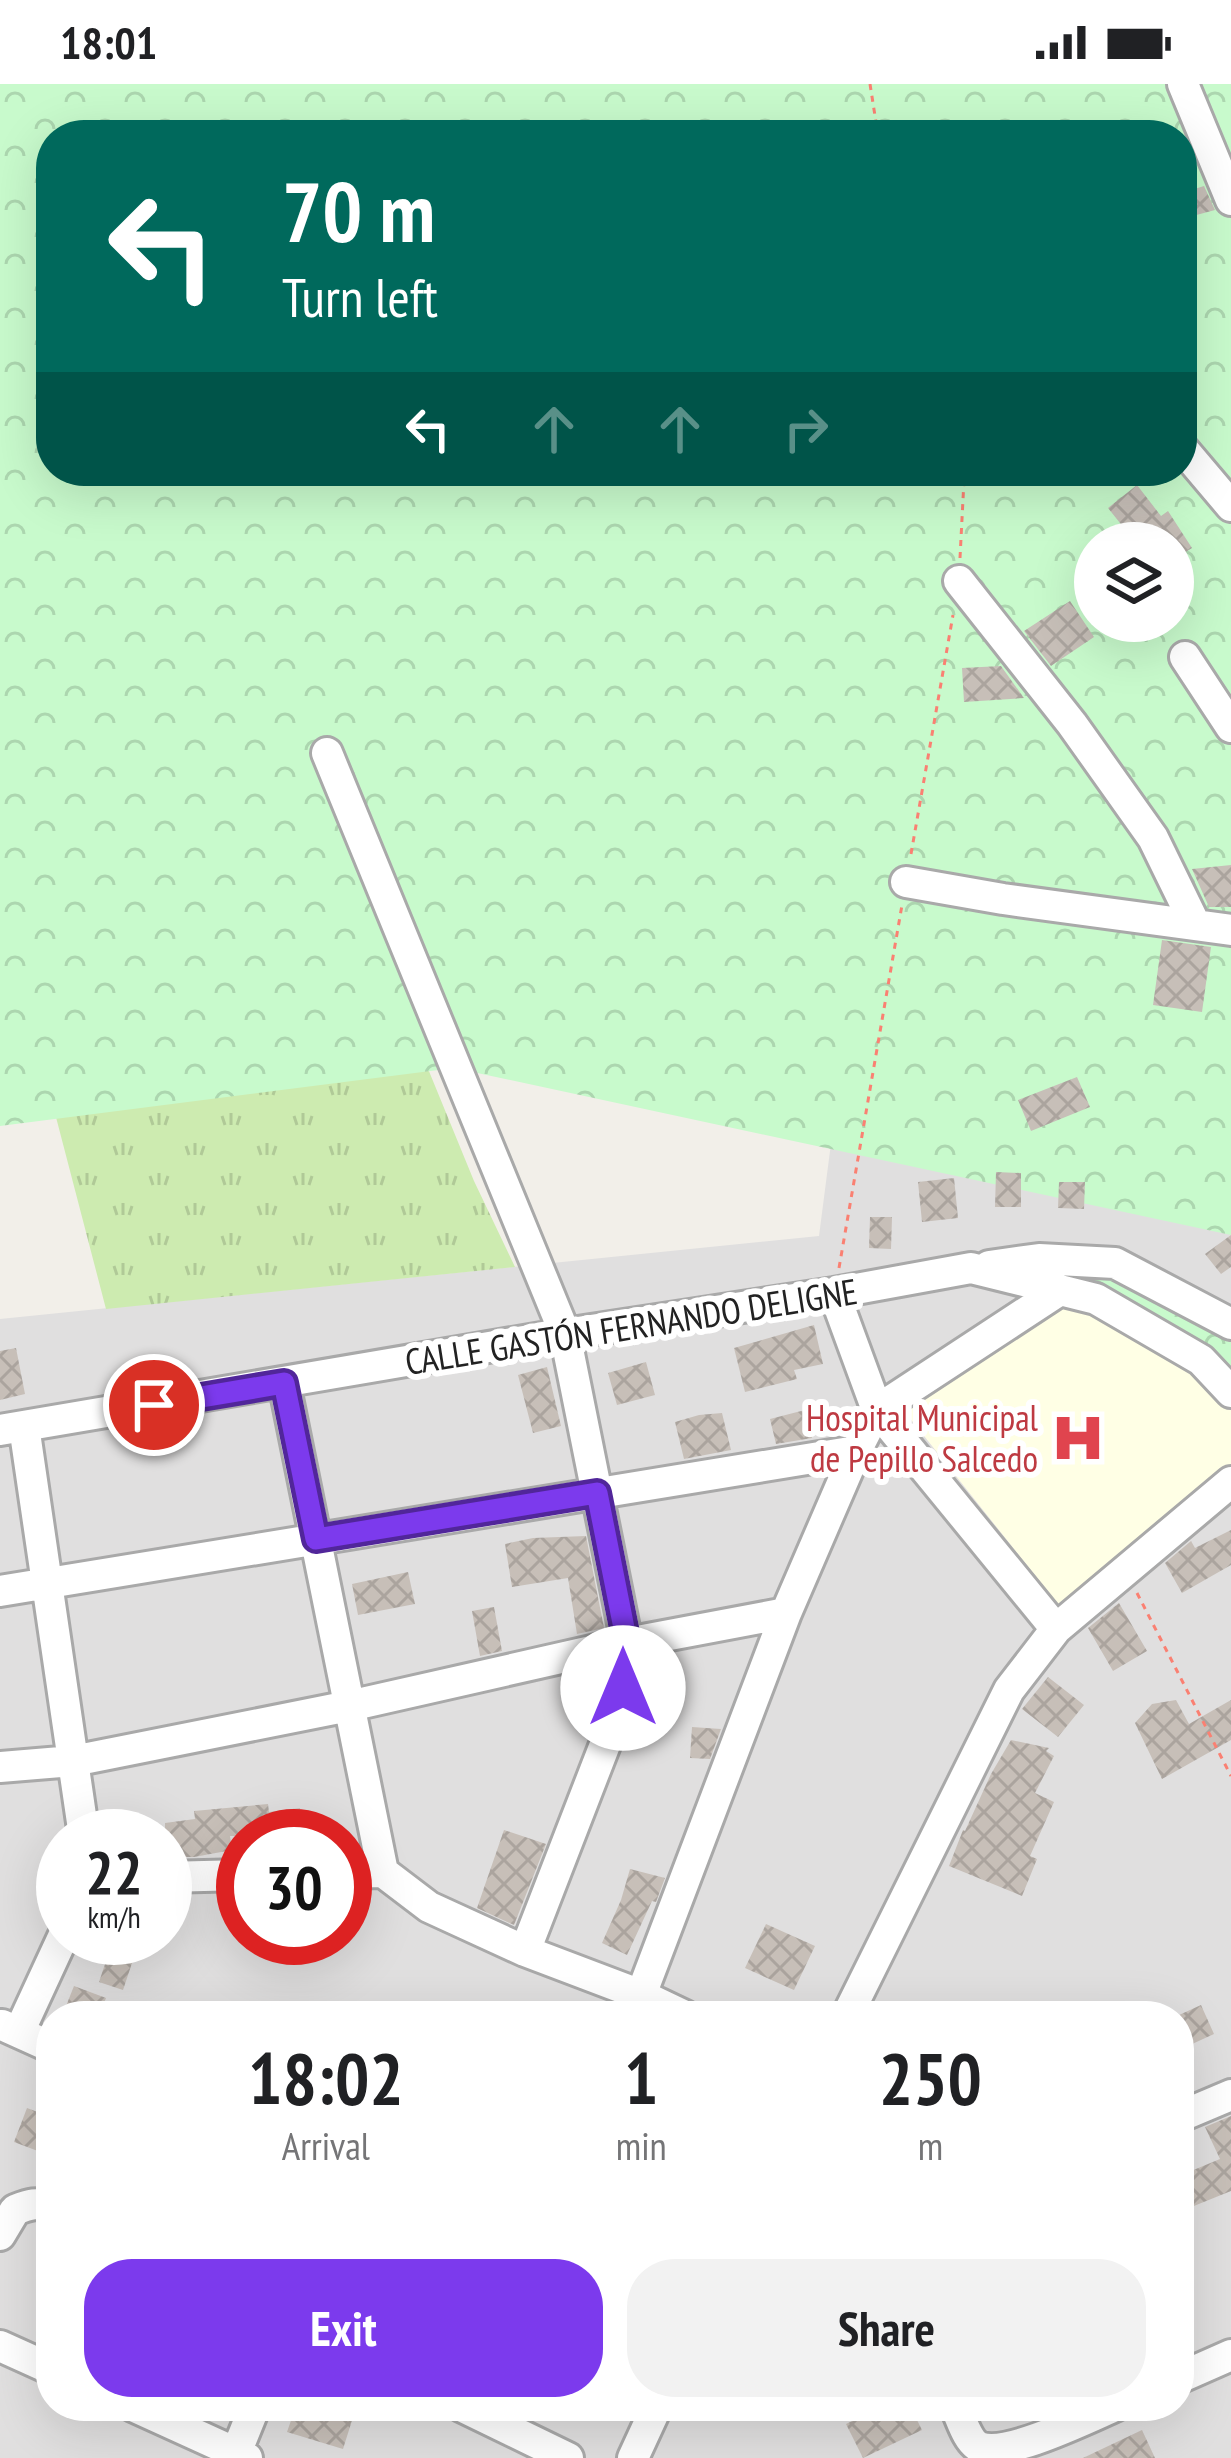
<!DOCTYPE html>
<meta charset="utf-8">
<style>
:root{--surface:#fff;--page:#f2f2f2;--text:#202124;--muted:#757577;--accent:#7c3aed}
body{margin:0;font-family:"PT Sans Narrow",sans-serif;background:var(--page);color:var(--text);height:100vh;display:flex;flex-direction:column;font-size:45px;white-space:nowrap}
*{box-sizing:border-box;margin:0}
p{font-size:39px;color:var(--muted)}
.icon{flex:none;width:66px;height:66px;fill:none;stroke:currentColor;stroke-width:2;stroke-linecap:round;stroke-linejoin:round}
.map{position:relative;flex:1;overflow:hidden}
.panel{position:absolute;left:36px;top:1917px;width:1158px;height:420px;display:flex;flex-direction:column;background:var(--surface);border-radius:48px;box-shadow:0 12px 48px #0002}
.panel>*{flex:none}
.top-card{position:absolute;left:36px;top:36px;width:1161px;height:366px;border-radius:48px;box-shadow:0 12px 48px #0002;background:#00695c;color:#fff;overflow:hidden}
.controls{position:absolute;left:1074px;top:438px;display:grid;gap:24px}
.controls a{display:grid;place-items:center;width:120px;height:120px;border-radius:50%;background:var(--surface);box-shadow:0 12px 48px #0002;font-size:60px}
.speed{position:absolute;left:36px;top:1725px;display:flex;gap:24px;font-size:60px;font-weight:700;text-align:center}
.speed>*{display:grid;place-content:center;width:156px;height:156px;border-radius:50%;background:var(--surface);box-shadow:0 12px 48px #0002;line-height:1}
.speed small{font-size:30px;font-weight:400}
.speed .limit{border:18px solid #d22;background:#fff;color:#111}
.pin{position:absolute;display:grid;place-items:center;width:102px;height:102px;color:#fff;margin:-51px;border:6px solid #fff;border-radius:50%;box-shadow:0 3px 12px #0007}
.me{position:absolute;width:132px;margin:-66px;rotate:0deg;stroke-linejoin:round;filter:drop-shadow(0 0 9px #0008)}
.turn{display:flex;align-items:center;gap:42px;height:252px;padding:0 48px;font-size:54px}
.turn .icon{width:156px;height:156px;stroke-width:2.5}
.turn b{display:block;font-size:84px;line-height:102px}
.lanes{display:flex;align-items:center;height:114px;padding:0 48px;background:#0003;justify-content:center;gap:60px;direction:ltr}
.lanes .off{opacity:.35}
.eta{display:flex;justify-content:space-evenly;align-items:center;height:204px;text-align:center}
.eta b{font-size:72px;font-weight:800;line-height:84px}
.cta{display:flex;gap:24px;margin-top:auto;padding:24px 48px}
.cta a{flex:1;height:138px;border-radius:48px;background:var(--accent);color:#fff;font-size:48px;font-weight:800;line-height:138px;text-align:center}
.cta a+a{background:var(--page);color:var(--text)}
.status{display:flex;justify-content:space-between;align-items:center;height:84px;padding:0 60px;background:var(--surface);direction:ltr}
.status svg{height:33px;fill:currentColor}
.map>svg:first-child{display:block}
.residential{fill:#e0dfdf;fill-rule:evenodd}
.education{fill:#ffffe5}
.grass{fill:url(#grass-tufts)}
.park{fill:url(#park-crowns);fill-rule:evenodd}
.building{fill:url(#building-cross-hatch)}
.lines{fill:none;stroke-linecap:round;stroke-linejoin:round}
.minor-casing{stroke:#a9a9a9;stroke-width:36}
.path{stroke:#fa8072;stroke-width:3;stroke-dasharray:6 6;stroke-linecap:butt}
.minor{stroke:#fff;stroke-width:30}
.route-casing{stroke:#51269a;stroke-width:30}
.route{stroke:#7c3aed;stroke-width:21}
.labels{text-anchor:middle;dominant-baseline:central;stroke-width:12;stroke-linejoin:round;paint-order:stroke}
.street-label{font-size:36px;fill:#222;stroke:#fff}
.health-label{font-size:36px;fill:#be3a42;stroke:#fff;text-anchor:end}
</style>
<div class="status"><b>18:01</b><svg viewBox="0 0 49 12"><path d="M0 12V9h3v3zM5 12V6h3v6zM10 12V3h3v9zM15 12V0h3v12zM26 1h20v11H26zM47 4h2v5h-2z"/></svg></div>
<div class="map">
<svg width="1231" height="2374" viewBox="0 0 1231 2374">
<defs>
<pattern id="grass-tufts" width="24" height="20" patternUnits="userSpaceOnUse" patternTransform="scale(3)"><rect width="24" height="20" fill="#cdebb0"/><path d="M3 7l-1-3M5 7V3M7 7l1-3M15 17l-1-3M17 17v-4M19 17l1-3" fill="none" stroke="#b0c997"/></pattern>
<pattern id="park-crowns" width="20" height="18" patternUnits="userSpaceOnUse" patternTransform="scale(3)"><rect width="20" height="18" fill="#c8facc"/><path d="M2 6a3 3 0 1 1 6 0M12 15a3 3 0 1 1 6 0" fill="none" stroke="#acd6af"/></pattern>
<pattern id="building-cross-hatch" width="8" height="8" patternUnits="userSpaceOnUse" patternTransform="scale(3)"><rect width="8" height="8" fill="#c7bfb8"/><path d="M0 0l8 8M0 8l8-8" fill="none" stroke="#aba49e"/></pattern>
</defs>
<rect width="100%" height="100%" fill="#f2efe9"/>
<path class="residential" d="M1231 184V2374H0V1235L819 1152 902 511 1182 387ZM1095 459H1173V537H1095ZM63 1752H165V1854H63ZM243 1752H345V1854H243ZM51 1932H1179V2322H51Z"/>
<path class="education" d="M1059 1218 1111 1229 1231 1316V1386L1061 1524 901 1323Z"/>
<path class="grass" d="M0 0 51 51V387H257L383 875 474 1097 515 1183 106 1225 51 1014Z"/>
<path class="park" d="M0 0H1231V1151L454 984 0 1042ZM51 51H1182V387H51ZM1095 459H1173V537H1095Z
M1042 1183 1115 1193 1231 1254V1291Z"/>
<path class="building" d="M1204 102 1215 126 1189 133 1182 109Z
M1137 401 1161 432 1168 427 1192 464 1173 476V459H1136L1108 424Z
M1070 517 1094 553 1051 582 1024 547Z
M1001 582 1024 614 964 618 962 584Z
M1231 781V823H1209L1192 785Z
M1162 856 1211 863 1202 928 1153 921Z
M1077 993 1090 1023 1031 1047 1018 1016Z
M996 1088 1021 1089V1123H995Z
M954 1094 958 1134 922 1138 918 1098Z
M1059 1098H1085L1084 1125 1058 1124Z
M870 1133H892L891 1165 869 1164Z
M1231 1151V1183L1221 1190 1205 1170Z
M814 1241 823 1280 794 1286 797 1295 745 1308 734 1264Z
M16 1264 25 1310 0 1316V1267Z
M646 1278 655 1311 617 1321 608 1289Z
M547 1283 561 1342 533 1349 518 1291Z
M805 1326 812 1354 776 1360 770 1335Z
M722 1329 731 1366 684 1375 675 1338 699 1331Z
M1231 1446V1481L1182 1509 1165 1479 1191 1457 1195 1464Z
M586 1452 604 1544 577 1550 568 1494 512 1503 505 1460 533 1454Z
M408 1488 415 1520 358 1531 352 1500Z
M1119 1519 1147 1567 1113 1587 1088 1544Z
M494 1523 502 1567 480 1572 472 1527Z
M1048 1593 1084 1621 1058 1653 1022 1625Z
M1176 1616 1189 1640 1231 1616V1656L1162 1695 1135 1639 1152 1620Z
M692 1643 721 1645 710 1675 690 1674Z
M1011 1656 1049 1664 1046 1667 1054 1672 1035 1709 1054 1718 1030 1772 1037 1775 1022 1812 949 1782 963 1746 965 1747 991 1690Z
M268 1720 269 1728 300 1724 304 1752H230L232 1766 194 1773H165V1739L195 1735 194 1727Z
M504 1746 546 1760 514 1841 477 1824Z
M630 1785 665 1794 656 1818 652 1817 627 1871 602 1859 621 1816Z
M766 1840 815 1862 794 1906 745 1884Z
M111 1862 135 1870 123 1906 99 1898Z
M74 1902 106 1914 99 1932H62Z
M1201 1921 1214 1950 1179 1966V1931Z
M27 2024 51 2033V2072L14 2058Z
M1231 2032V2107L1179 2128V2092L1220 2075 1205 2043Z
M296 2322H329L354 2330 343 2365 287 2348Z
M883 2322H910L922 2346 863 2374 846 2340Z
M1142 2346 1155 2374H1083Z"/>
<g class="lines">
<defs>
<path id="minor" d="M1183 0 1231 116
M1182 364 1231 422
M959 497 1072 640 1153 754 1195 840
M1185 573 1231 643
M327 669 565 1250 627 1559 623 1604 606 1658 525 1867
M906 798 1003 815 1231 846
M989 1182 1039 1175 1115 1179 1231 1240
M834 1209 877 1326 1056 1545
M284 1299 383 1788 429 1823 525 1867 641 1911 685 1932
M24 1342 84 1752
M0 1346 565 1250 834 1209 971 1184 1096 1215 1201 1276 1231 1308
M0 1507 856 1367
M0 1683 73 1677 349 1622 627 1559 786 1529
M345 1789 383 1788
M165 1793 243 1791
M641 1911 786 1529 856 1367 877 1326 1060 1206
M847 1932 1009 1606 1056 1545 1231 1398
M2 1941 51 1963
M19 1948 63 1853
M1179 2033 1231 2011
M0 2151 15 2126C28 2121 38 2117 51 2124
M0 2262 51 2285
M1179 2294 1231 2271
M133 2322 247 2374
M461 2322 568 2374
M955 2322C961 2334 967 2357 979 2363 1007 2374 1087 2334 1115 2322
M236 2369 255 2322
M633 2374 657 2322"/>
</defs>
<use href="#minor" class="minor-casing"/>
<path class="path" d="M870 0 878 51
M960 474 964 396 962 387
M911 770 953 531
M839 1184 902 821
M1137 1509 1231 1692"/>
<use href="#minor" class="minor"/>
</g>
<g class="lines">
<defs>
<path id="route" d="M154 1321 284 1299 316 1455 597 1409 627 1559 623 1604"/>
</defs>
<use href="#route" class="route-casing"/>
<use href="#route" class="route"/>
</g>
<defs>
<symbol id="hospital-bare" viewBox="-9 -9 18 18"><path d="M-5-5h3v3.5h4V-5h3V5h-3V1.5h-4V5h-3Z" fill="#e0444e" stroke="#fff" stroke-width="2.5" paint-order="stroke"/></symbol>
</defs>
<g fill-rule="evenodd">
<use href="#hospital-bare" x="1040" y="1316" width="76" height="76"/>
</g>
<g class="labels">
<g class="street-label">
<text transform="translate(631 1242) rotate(-9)">CALLE GASTÓN FERNANDO DELIGNE</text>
</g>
<g class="health-label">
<text x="1038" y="1333">Hospital Municipal<tspan x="1038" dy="41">de Pepillo Salcedo</tspan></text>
</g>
</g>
</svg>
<div class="controls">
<a><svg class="icon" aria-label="layers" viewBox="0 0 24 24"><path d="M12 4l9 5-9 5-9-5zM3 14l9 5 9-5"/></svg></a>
</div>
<div class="speed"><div>22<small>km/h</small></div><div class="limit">30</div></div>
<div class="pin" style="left:154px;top:1321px;background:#d93025"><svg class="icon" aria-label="arrive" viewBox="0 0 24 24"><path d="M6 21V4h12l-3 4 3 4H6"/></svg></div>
<svg class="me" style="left:623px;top:1604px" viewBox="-20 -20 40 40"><circle r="19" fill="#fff"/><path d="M0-13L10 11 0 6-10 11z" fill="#7c3aed"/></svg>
<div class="top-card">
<div class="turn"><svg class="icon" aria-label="left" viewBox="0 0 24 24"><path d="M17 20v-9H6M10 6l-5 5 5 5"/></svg><div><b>70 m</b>Turn left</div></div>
<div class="lanes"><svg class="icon" aria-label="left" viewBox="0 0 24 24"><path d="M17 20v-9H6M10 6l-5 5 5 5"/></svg><svg class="icon off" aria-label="ahead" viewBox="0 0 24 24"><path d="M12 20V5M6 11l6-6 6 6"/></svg><svg class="icon off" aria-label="ahead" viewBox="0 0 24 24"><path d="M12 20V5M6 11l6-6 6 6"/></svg><svg class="icon off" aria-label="right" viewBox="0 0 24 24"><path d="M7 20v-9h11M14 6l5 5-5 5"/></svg></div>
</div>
<section class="panel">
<div class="eta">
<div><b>18:02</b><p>Arrival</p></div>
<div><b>1</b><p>min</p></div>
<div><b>250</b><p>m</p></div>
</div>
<div class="cta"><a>Exit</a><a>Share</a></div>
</section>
</div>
